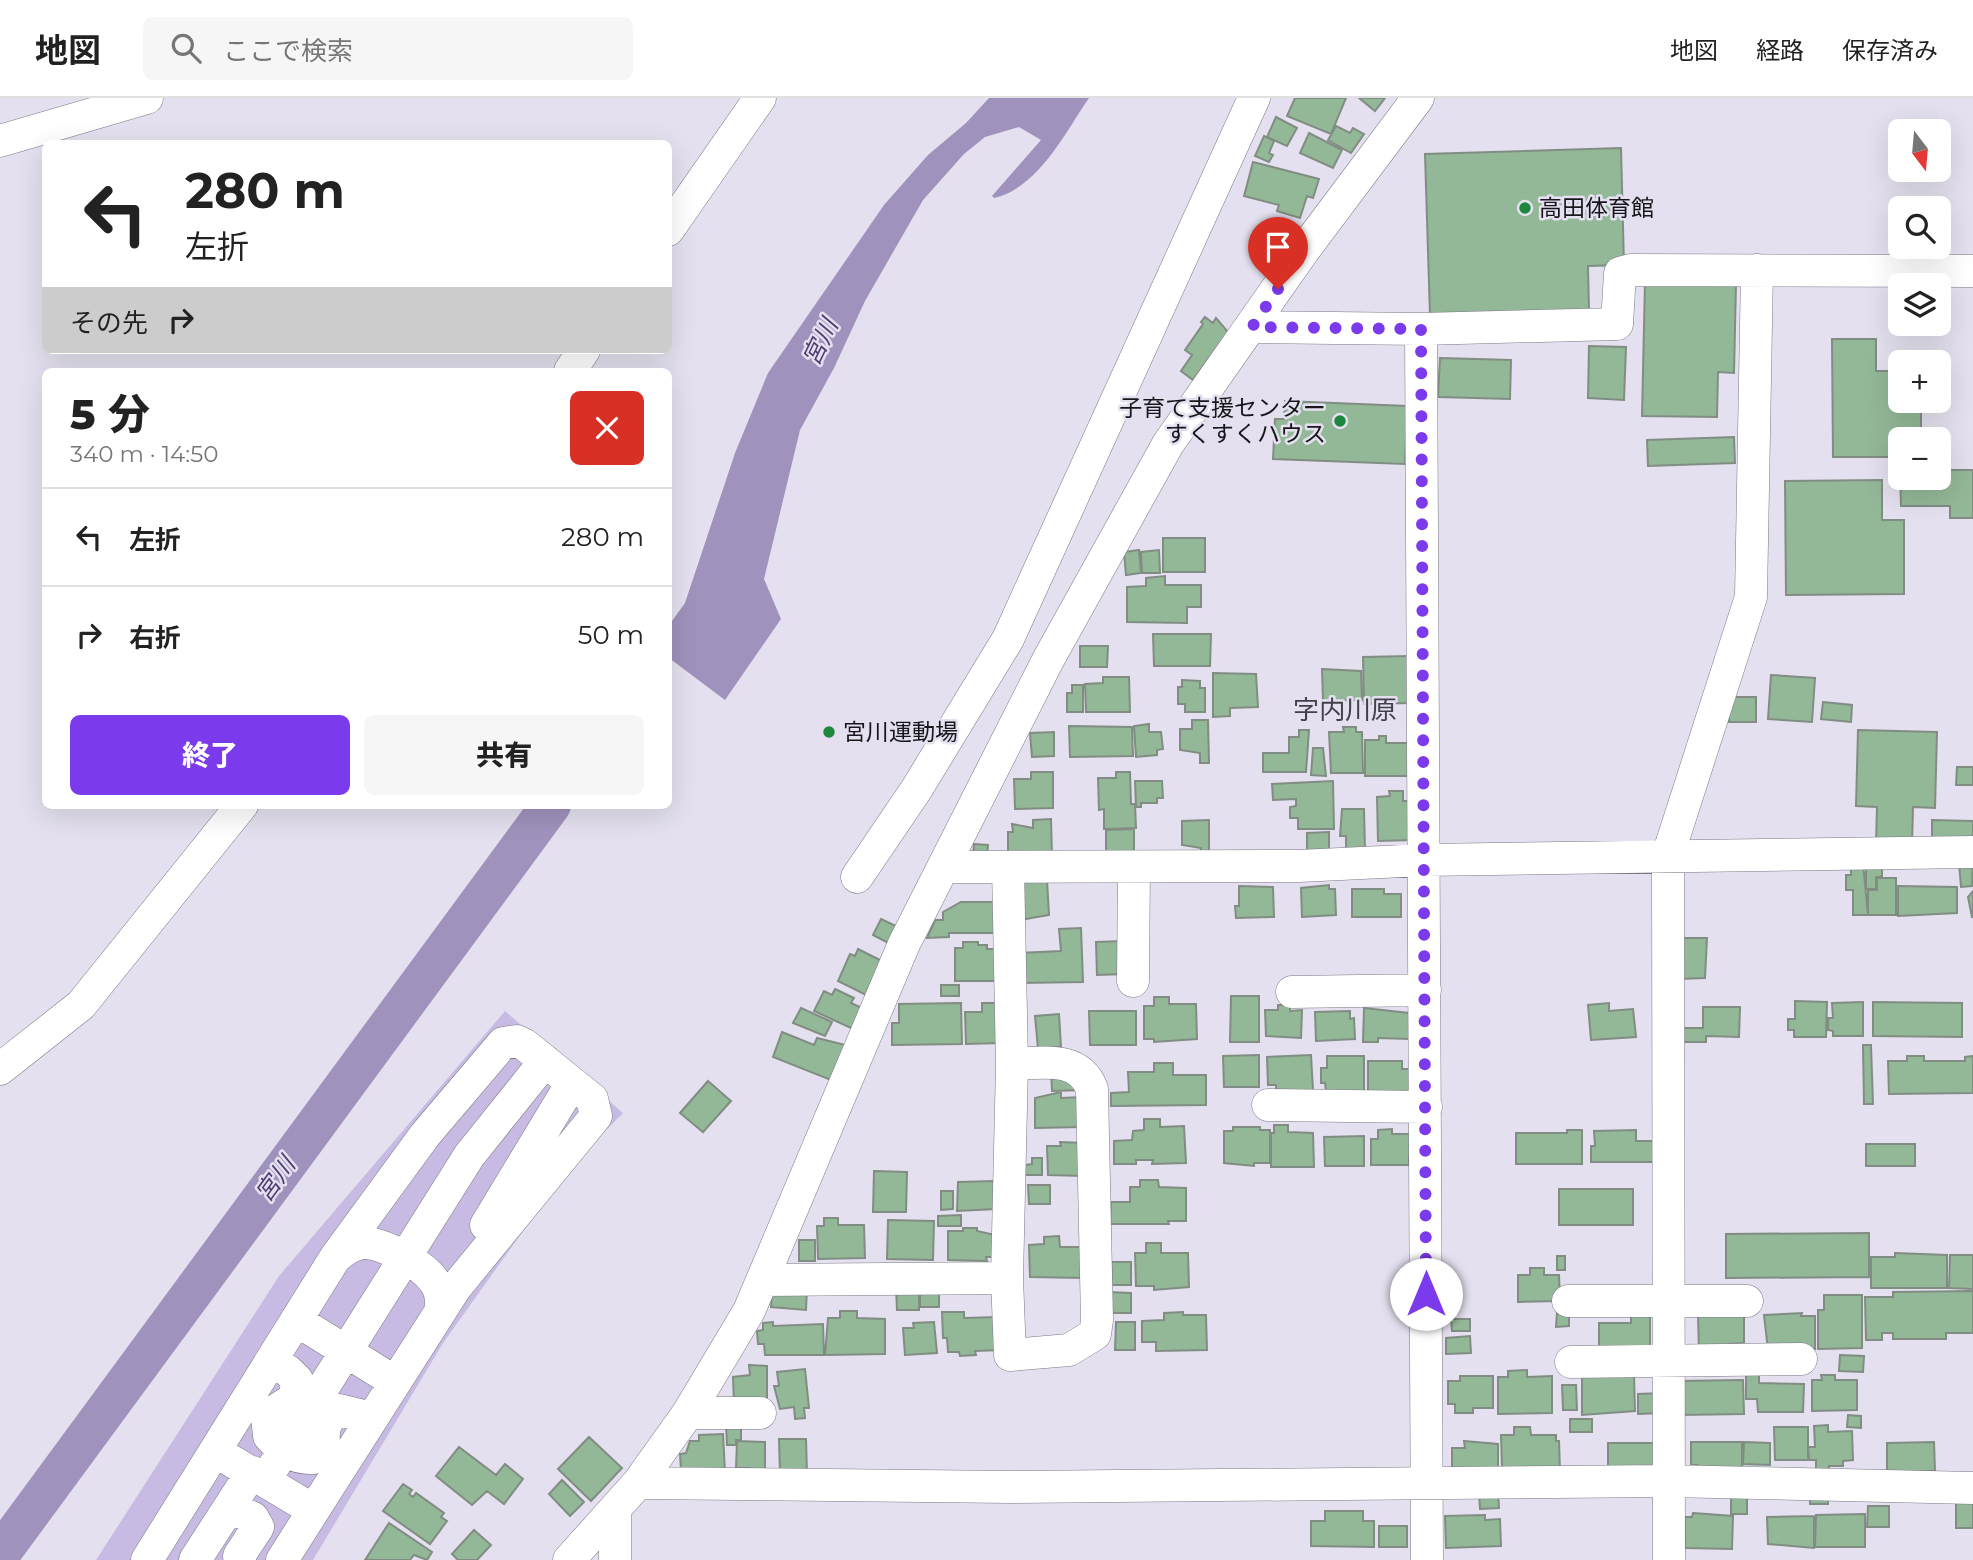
<!DOCTYPE html>
<html lang="ja">
<meta charset="utf-8">
<style>
:root{--surface:#fff;--page:#f6f6f6;--text:#222;--muted:#767676;--line:#e0e0e0;--accent:#7c3aed}
body{margin:0;font-family:Montserrat,"Noto Sans JP",sans-serif;background:var(--page);color:var(--text);height:100vh;display:flex;flex-direction:column;font-size:26px;white-space:nowrap}
*{box-sizing:border-box;margin:0}
p{font-size:23px;color:var(--muted)}
.icon{flex:none;width:38px;height:38px;fill:none;stroke:currentColor;stroke-width:2;stroke-linecap:round;stroke-linejoin:round}
.map{position:relative;flex:1;overflow:hidden}
.sheet{position:absolute;left:42px;top:270px;width:630px;height:441px;display:flex;flex-direction:column;background:var(--surface);border-radius:10px;box-shadow:0 7px 28px #0002}
.sheet>*{flex:none}
.hud{position:absolute;left:42px;top:42px;width:630px;height:214px;border-radius:10px;box-shadow:0 7px 28px #0002;background:#fff;color:var(--text);overflow:hidden}
.needle{width:46px;rotate:164deg}
.tools{position:absolute;left:1888px;top:21px;display:grid;gap:14px}
.tools a{display:grid;place-items:center;width:63px;height:63px;border-radius:10px;background:var(--surface);box-shadow:0 7px 28px #0002;font-size:35px}
.pin{position:absolute;display:grid;place-items:center;width:60px;height:60px;color:#fff;margin:-72px -30px;border-radius:50% 50% 50% 0;rotate:-45deg;box-shadow:0 0 7px #0007}
.pin .icon{rotate:45deg}
.me{position:absolute;width:77px;margin:-38px;rotate:0deg;stroke-linejoin:round;filter:drop-shadow(0 0 5px #0008)}
.turn{display:flex;align-items:center;gap:24px;height:147px;padding:0 28px;font-size:32px}
.turn .icon{width:91px;height:91px;stroke-width:2.5}
.turn b{display:block;font-size:49px;line-height:60px}
.then{display:flex;align-items:center;height:66px;padding:0 28px;background:#0003;gap:14px;font-size:26px}
.round{display:grid;place-items:center;flex:none;width:74px;height:74px;border-radius:10px;background:var(--page)}
.headline{display:flex;align-items:center;justify-content:space-between;height:119px;padding:0 28px}
h1{font-size:42px;font-weight:800;line-height:52px}
.cta{display:flex;gap:14px;margin-top:auto;padding:14px 28px}
.cta a{flex:1;height:80px;border-radius:10px;background:var(--accent);color:#fff;font-size:28px;font-weight:800;line-height:80px;text-align:center}
.cta a+a{background:var(--page);color:var(--text)}
ul{padding:0;list-style:none}
li{display:flex;align-items:center;gap:21px;height:98px;padding:0 28px;border-top:2px solid var(--line)}
li div{flex:1}
li b{display:block;font-size:26px}
li em{font-style:normal}
header{display:flex;align-items:center;gap:42px;box-sizing:border-box;height:98px;padding:0 35px;background:var(--surface);border-bottom:2px solid var(--line)}
header strong{font-size:33px}
nav{display:flex;gap:38px;margin-inline-start:auto;font-size:24px}
.search{width:490px;height:63px;background:var(--page);display:flex;align-items:center;gap:18px;box-sizing:border-box;padding:0 24px;border-radius:10px;color:var(--muted);font-size:26px}
.map>svg:first-child{display:block}
.green{fill:#c7bbe3}
.water{fill:#9f92bc}
.lines{fill:none;stroke-linecap:round;stroke-linejoin:round}
.river{stroke:#9f92bc;stroke-width:40}
.building{fill:#93b898;stroke:#818d83;stroke-width:2}
.minor-casing{stroke:#7b7885;stroke-width:33}
.minor{stroke:#fff;stroke-width:32}
.route{stroke:#7c3aed;stroke-width:12;stroke-dasharray:0 21.6}
.poi-dot{fill:#1e873d;stroke:#e4e0ef;stroke-width:2.5}
.labels{text-anchor:middle;dominant-baseline:central;stroke-width:5;stroke-linejoin:round;paint-order:stroke}
.poi-label{font-size:23px;fill:#17161b;stroke:#e4e0ef;text-anchor:start}
.water-label{font-size:24px;font-style:italic;fill:#4f3c72;stroke:#e4e0ef}
.quarter-label{font-size:26px;fill:#43404c;stroke:#e4e0ef}
</style>
<header>
<strong>地図</strong>
<div class="search"><svg class="icon" aria-label="search" viewBox="0 0 24 24"><circle cx="10" cy="10" r="6"/><path d="M15 15l6 6"/></svg>ここで検索</div>
<nav><a>地図</a><a>経路</a><a>保存済み</a></nav>
</header>
<div class="map">
<svg width="1973" height="1462" viewBox="0 0 1973 1462">
<rect width="100%" height="100%" fill="#e4e0ef"/>
<path class="green" d="M505 913 623 1015 566 1073 443 1245 313 1462H96L279 1178Z"/>
<path class="water" d="M989 0H1089C1065 35 1038 90 994 100L992 98 1041 42 1019 29 985 39 964 56 923 102 865 203 834 270 800 332 764 481 781 521 725 602 669 560V527L685 505 735 355 768 275 884 107 928 57 966 25Z"/>
<g class="lines">
<path class="river" d="M0 1456 551 707"/>
</g>
<path class="building" d="M1295 0H1346L1331 36 1287 18Z
M1359 0H1385L1375 13Z
M1276 19 1297 30 1287 48 1267 39Z
M1336 28 1350 35 1353 30 1364 36 1351 55 1328 42Z
M1309 35 1342 52 1333 70 1300 55Z
M1264 38 1274 43 1269 55 1273 57 1269 64 1255 58Z
M1621 50 1624 167 1588 168 1589 213 1430 218 1425 56Z
M1253 64 1319 81 1313 100 1307 98 1300 120 1277 113 1279 107 1244 98Z
M1645 184 1736 186 1734 275 1718 274 1717 319 1642 318Z
M1205 219 1213 225 1216 220 1228 234 1193 282 1181 273 1192 257 1185 252 1203 226 1201 224Z
M1832 241H1876V273H1900V303H1921V341H1900V359H1833Z
M1589 248 1626 249 1624 302 1588 300Z
M1440 260 1511 262 1510 301 1438 299Z
M1285 303 1407 308 1405 366 1273 361 1275 321H1284Z
M1734 339 1735 365 1648 368 1647 342Z
M1900 372V380H1939V372H1973V420H1950V408H1901Z
M1882 382V422H1904V496L1786 497 1785 383Z
M1163 440H1205V474H1163Z
M1139 452 1141 475 1126 477 1124 454Z
M1159 452 1160 475H1142L1141 454Z
M1165 478V487H1201V509H1187V525L1127 524V489L1146 488V480Z
M1153 536H1211L1210 568H1154Z
M1080 548H1108L1107 569H1080Z
M1409 558 1410 605 1364 606 1363 559Z
M1322 571 1361 573 1362 602 1323 603Z
M1213 575 1256 576 1258 609 1230 610V618L1213 619Z
M1771 577 1815 580 1812 624 1768 621Z
M1103 579H1129L1130 614H1086L1085 586 1103 585Z
M1182 582 1200 583V590H1205V614H1185V606H1178V589H1182Z
M1072 587H1083V614H1067V595H1072Z
M1729 599H1756V624H1729Z
M1823 604 1852 607 1851 624 1821 621Z
M1192 622H1208L1209 665H1200V655L1180 652V631H1192Z
M1149 626V634H1161L1163 651 1157 652V657L1136 659 1134 628Z
M1069 628 1132 629 1133 658 1070 659Z
M1343 629H1356V634H1362L1363 675H1331L1329 634H1344Z
M1299 632H1309L1306 674H1263V655H1289V639H1299Z
M1858 632 1937 634 1935 710 1913 709 1912 747 1876 746 1877 709 1856 708Z
M1054 634V658L1032 659 1030 635Z
M1379 638H1386V645H1408V678H1365V642H1379Z
M1313 650H1323L1326 678 1311 677Z
M1957 669H1973V687H1956Z
M1031 674H1053V710L1015 711 1014 681H1031Z
M1116 674H1130L1131 706H1135L1136 730 1104 731V711L1099 712 1098 680H1116Z
M1135 683H1162L1163 700H1157V705H1141V709H1136Z
M1333 683 1334 731H1298V720H1290V709L1296 708V701L1273 702 1272 686Z
M1389 693H1403V703H1411L1412 742 1378 743 1377 699 1390 698Z
M1342 711H1364L1365 752H1346V738H1340Z
M1051 721 1052 758H1008V734H1013L1012 726 1033 730V722Z
M1209 722V756L1201 757V750L1182 747V723Z
M1932 722 1973 723V750H1932Z
M1134 731V755L1106 756V732Z
M1329 734V752L1307 753V735Z
M974 746 988 747 987 759 973 758Z
M1866 764 1882 765V779H1876V791H1866Z
M1863 765 1868 817H1853V792H1846V777H1851V766Z
M1959 765H1973L1972 788 1961 789Z
M1877 780H1896V817H1868V792H1877Z
M1047 782 1049 817 1020 822 1018 783Z
M1329 787V791H1335L1336 817 1302 819 1301 790Z
M1239 788 1273 789 1274 819 1236 820 1235 808H1239Z
M1898 788 1957 789V815L1898 818Z
M1352 791H1384V796H1401V819H1352Z
M1973 793V819H1972L1968 799Z
M961 804H1002V835H949V839L927 840 935 822H943V814Z
M881 821 900 830 892 847 873 837Z
M1081 830 1083 884 1020 885 1018 855 1061 853 1059 831Z
M1679 840H1707L1705 880 1679 881Z
M1123 843 1125 876 1097 877 1096 844Z
M963 844H978V847H987V851H1000L1001 883H955V850H963Z
M858 851 884 864 868 898 838 883 850 856 855 858Z
M941 887H959V898H941Z
M835 891 854 900 851 905 862 910 853 931 814 913 824 893 832 897Z
M1231 898H1259V944H1230Z
M1154 899H1169V906H1196L1197 941 1154 944V941H1144V908H1154Z
M1795 903 1827 904 1826 939H1794V932H1788V921H1795Z
M1863 904V938H1833V933L1828 932V920H1833L1832 905Z
M1873 904 1962 905V939L1873 938Z
M961 905 962 946 892 947V925H899V906Z
M982 905H1001V945L966 946 965 914H982Z
M1609 905V913L1633 911 1636 939 1591 942 1588 907Z
M1278 907H1290V913L1302 912 1301 940 1266 938 1265 912H1278Z
M1703 909H1740L1739 939 1706 938V944H1683L1682 930H1703Z
M801 910 832 924 825 938 793 925Z
M1364 910 1409 915V941L1378 940V944H1363Z
M1089 913H1136V947H1090Z
M1350 913V921L1354 920 1355 941 1316 943 1315 914Z
M1059 916 1061 949 1038 951 1035 918Z
M782 934 814 947 817 940 845 947 831 982 773 959Z
M1863 947H1871L1873 1006H1864Z
M1259 957V989H1224L1223 958Z
M1311 957 1313 992 1276 994V987H1268L1267 959Z
M1327 958H1364V994L1326 993 1325 985H1321V970H1327Z
M1907 958H1924V963H1965V959L1973 958V995L1889 996 1888 963H1907Z
M1368 963H1402V971H1413V993H1368Z
M1154 965H1173V977H1206V1007L1111 1008V995L1129 994 1128 974H1154Z
M1051 972 1083 992 1052 993Z
M708 983 731 1003 703 1034 680 1015Z
M1061 994V1000L1082 999V1029L1035 1030V1000Z
M1144 1021H1160V1029L1184 1028 1186 1065 1152 1066 1153 1062H1136V1066H1114V1043L1132 1042 1133 1033 1144 1032Z
M1274 1027H1288V1034L1313 1035 1314 1069H1271V1035H1274Z
M1233 1029H1260V1032H1270V1065H1254V1068L1224 1065V1033H1233Z
M1392 1031V1036H1413V1058H1409V1067H1371V1041H1378V1032Z
M1567 1032H1582V1066H1516V1035H1567Z
M1636 1032V1043H1660V1064H1591V1048H1595L1594 1033Z
M1364 1038V1068H1325L1324 1039Z
M1060 1044 1084 1045V1078L1048 1077 1047 1048H1061Z
M1866 1046H1915V1068H1866Z
M1032 1060H1042V1077H1025L1024 1067 1032 1066Z
M874 1073 907 1074 906 1114H873Z
M1140 1082H1158L1159 1089 1186 1090V1123H1168L1169 1126H1110L1111 1104H1130V1089H1140Z
M995 1083 996 1111 957 1113 958 1084Z
M1028 1087H1050V1106H1029Z
M1559 1091H1633V1127H1559Z
M941 1093H953V1111L941 1112Z
M961 1117V1128H938V1118Z
M824 1120H838V1127H864L865 1160 818 1161 817 1128H824Z
M888 1122 934 1123 933 1162 887 1161Z
M963 1130H977V1133L995 1137V1159H986L987 1163 948 1162V1133H963Z
M1869 1135V1179L1726 1180V1136Z
M1059 1138 1060 1149H1084L1083 1180 1030 1179 1029 1147 1044 1146V1139Z
M799 1142H815V1163H799Z
M1146 1145H1161V1155H1188L1189 1189 1154 1192V1188H1136L1135 1155H1146Z
M1895 1155 1947 1157V1190H1871V1159H1895Z
M1950 1157H1973V1191L1949 1190Z
M1557 1158H1565V1172H1557Z
M1111 1164H1131V1187H1112Z
M1530 1170H1544V1177H1559L1560 1203 1518 1204V1177H1530Z
M807 1189 806 1212 771 1209 772 1197Z
M896 1189H919V1212H897Z
M920 1189H939V1209H920Z
M1973 1193V1235H1946V1241H1893V1235H1882V1242H1866L1865 1199H1893V1194Z
M1108 1194 1131 1195V1215H1108Z
M1824 1197H1862V1250L1818 1251V1212H1824Z
M840 1213H857V1220L885 1221V1256L825 1257 828 1220H840Z
M942 1214H964V1220L999 1219 1001 1252 975 1253 976 1257 960 1258 959 1254H948L947 1240H943Z
M1183 1214V1217H1206L1207 1252 1156 1253V1244H1142V1223L1164 1222V1215Z
M1557 1214H1569V1228L1556 1229Z
M1744 1215V1245L1729 1246V1255H1699L1698 1216Z
M1802 1215 1801 1218H1815V1251L1768 1252 1764 1217Z
M1631 1218H1650V1255L1599 1253V1225H1631Z
M1451 1221H1470V1233H1452Z
M773 1224V1228L823 1226 824 1257H765L764 1246H758L757 1233 763 1232V1225Z
M934 1224 937 1255 905 1257 903 1230H914L913 1225Z
M1116 1224H1135V1252H1115Z
M1470 1238 1471 1255 1446 1256V1240Z
M1840 1257 1864 1258 1863 1274 1839 1273Z
M749 1267 767 1268V1305H734L733 1279 750 1277Z
M805 1271 809 1310H804L805 1320 795 1321 794 1309 780 1311 774 1288H779L777 1274Z
M1527 1272V1279L1552 1278V1315L1498 1316V1279H1508V1273Z
M1746 1274H1759V1285L1804 1286 1803 1314H1758L1757 1301H1746Z
M1582 1277 1634 1278 1635 1313 1582 1317Z
M1821 1277H1835V1282H1857V1312L1812 1313V1282H1822Z
M1460 1278H1493V1310H1473V1315H1455V1306H1448V1283H1460Z
M1743 1282 1744 1316 1678 1317 1677 1283Z
M1562 1287H1576L1577 1312H1563Z
M1662 1295V1315L1638 1316V1296Z
M1848 1317 1861 1318V1330L1847 1329Z
M1570 1321H1592V1334H1570Z
M726 1325H741V1342H736V1347H727Z
M1828 1327V1334L1852 1333 1853 1362 1843 1363V1368H1829V1374L1816 1375V1362H1809L1808 1349H1815L1814 1328Z
M1514 1329H1530L1531 1337H1556V1343H1559L1560 1373 1502 1370 1501 1337H1514Z
M1774 1329H1808V1362H1775Z
M723 1336 725 1374 681 1372 680 1356 686 1355 690 1343H699V1337Z
M589 1339 622 1370 591 1403 558 1371Z
M779 1341H806L807 1375 780 1376Z
M737 1343 765 1344V1377H750V1370H736Z
M1464 1343 1498 1346V1378L1452 1379V1350H1465Z
M1691 1344H1742V1374L1698 1375V1367H1691Z
M1744 1344 1770 1345V1367L1743 1366Z
M1934 1344 1935 1373H1887V1345Z
M1608 1345H1659L1660 1375H1608Z
M459 1349 496 1377 505 1366 523 1381 504 1406 487 1393 472 1407 436 1378Z
M562 1382 584 1404 570 1418 549 1396Z
M403 1386 412 1392 409 1396 413 1399 416 1395 444 1415 441 1419 447 1423 430 1446 383 1413Z
M1810 1390H1828V1406H1810Z
M1731 1393 1747 1394V1416H1731Z
M1498 1394 1499 1410 1480 1411 1479 1395Z
M1956 1404 1973 1405V1430H1956Z
M1868 1408H1889V1429H1867Z
M1325 1413H1363V1423H1374V1449L1311 1448V1423H1325Z
M1693 1415 1733 1418 1732 1451 1685 1450V1419H1692Z
M1865 1416V1449H1815L1816 1417Z
M1485 1417V1422L1500 1421 1501 1448 1446 1450 1445 1418Z
M1814 1418V1450L1768 1446 1767 1419Z
M389 1425 432 1454 427 1462 414 1457 410 1462H365Z
M1379 1428H1407V1449H1379Z
M474 1432 491 1447 477 1462H458L452 1456Z"/>
<g class="lines">
<defs>
<path id="minor" d="M0 43 147 0
M668 132 760 0
M1252 229 1421 231 1427 1462
M1421 231 1617 226 1620 175 1631 172 1973 173
M570 273 584 252
M945 769 1299 768 1424 762 1973 754
M1008 769 1012 966 1007 1180 1010 1257 1069 1252 1095 1236 1097 1222 1092 991C1079 957 1043 965 1012 966
M857 779 916 692 1008 541 1254 0
M1133 883 1134 770
M1292 894 1425 892
M0 971 81 907 242 707
M1268 1007 1426 1009
M486 1127 572 985
M762 1182 1007 1180
M1568 1203H1747
M296 1222 395 1284
M271 1263 288 1273 297 1282 295 1300 267 1318 269 1338C280 1351 295 1361 313 1360L324 1349C323 1332 324 1321 339 1312L372 1320
M1571 1264 1801 1261
M688 1315H760
M215 1353 313 1412
M265 1382 469 1058 545 963
M638 1385 1011 1389 1669 1383 1973 1390
M230 1409 253 1420 258 1429 239 1458 240 1462
M615 1413V1462
M147 1462 335 1160C344 1152 351 1147 363 1145 382 1144 423 1167 434 1183 441 1192 442 1203 440 1214
M195 1462 252 1374
M282 1462 456 1189 596 1018 592 1001 525 947 517 943 503 945 425 1037 335 1160
M569 1462 638 1385 688 1315 749 1213 904 846 1048 562 1168 346 1304 152 1418 0
M1669 1462 1668 757 1751 499 1757 172"/>
</defs>
<use href="#minor" class="minor-casing"/>
<use href="#minor" class="minor"/>
</g>
<g class="lines">
<path class="route" d="M1278 191 1252 229 1421 231 1426 1196"/>
</g>
<g class="poi-dot">
<circle cx="1525" cy="110" r="7"/>
<circle cx="1340" cy="323" r="7"/>
<circle cx="829" cy="634" r="7"/>
</g>
<g class="labels">
<g class="poi-label">
<text x="1539" y="110">高田体育館</text>
<text x="1326" y="310" text-anchor="end">子育て支援センター<tspan x="1326" dy="26">すくすくハウス</tspan></text>
<text x="843" y="634">宮川運動場</text>
</g>
<g class="water-label">
<text transform="translate(820 244) rotate(-64)">宮川</text>
<text transform="translate(275 1081) rotate(-54)">宮川</text>
</g>
<g class="quarter-label">
<text x="1345" y="612">字内川原</text>
</g>
</g>
</svg>
<div class="tools">
<a><svg class="needle" viewBox="-14 -14 28 28"><path d="M0-13l5 13h-10z" fill="#e53935"/><path d="M0 13l5-13h-10z" fill="#767676"/></svg></a>
<a><svg class="icon" aria-label="search" viewBox="0 0 24 24"><circle cx="10" cy="10" r="6"/><path d="M15 15l6 6"/></svg></a>
<a><svg class="icon" aria-label="layers" viewBox="0 0 24 24"><path d="M12 4l9 5-9 5-9-5zM3 14l9 5 9-5"/></svg></a>
<a>+</a>
<a>−</a>
</div>
<div class="pin" style="left:1278px;top:191px;background:#d93025"><svg class="icon" aria-label="arrive" viewBox="0 0 24 24"><path d="M6 21V4h12l-3 4 3 4H6"/></svg></div>
<svg class="me" style="left:1426px;top:1196px" viewBox="-20 -20 40 40"><circle r="19" fill="#fff"/><path d="M0-13L10 11 0 6-10 11z" fill="#7c3aed"/></svg>
<div class="hud">
<div class="turn"><svg class="icon" aria-label="left" viewBox="0 0 24 24"><path d="M17 20v-9H6M10 6l-5 5 5 5"/></svg><div><b>280 m</b>左折</div></div>
<div class="then">その先<svg class="icon" aria-label="right" viewBox="0 0 24 24"><path d="M7 20v-9h11M14 6l5 5-5 5"/></svg></div>
</div>
<section class="sheet">
<div class="headline"><div><h1>5 分</h1><p>340 m · 14:50</p></div><a class="round" style="background:#d93025;color:#fff"><svg class="icon" aria-label="close" viewBox="0 0 24 24"><path d="M6 6l12 12M18 6L6 18"/></svg></a></div>
<ul>
<li><svg class="icon" aria-label="left" viewBox="0 0 24 24"><path d="M17 20v-9H6M10 6l-5 5 5 5"/></svg><div><b>左折</b></div><em>280 m</em></li>
<li><svg class="icon" aria-label="right" viewBox="0 0 24 24"><path d="M7 20v-9h11M14 6l5 5-5 5"/></svg><div><b>右折</b></div><em>50 m</em></li>
</ul>
<div class="cta"><a>終了</a><a>共有</a></div>
</section>
</div>
